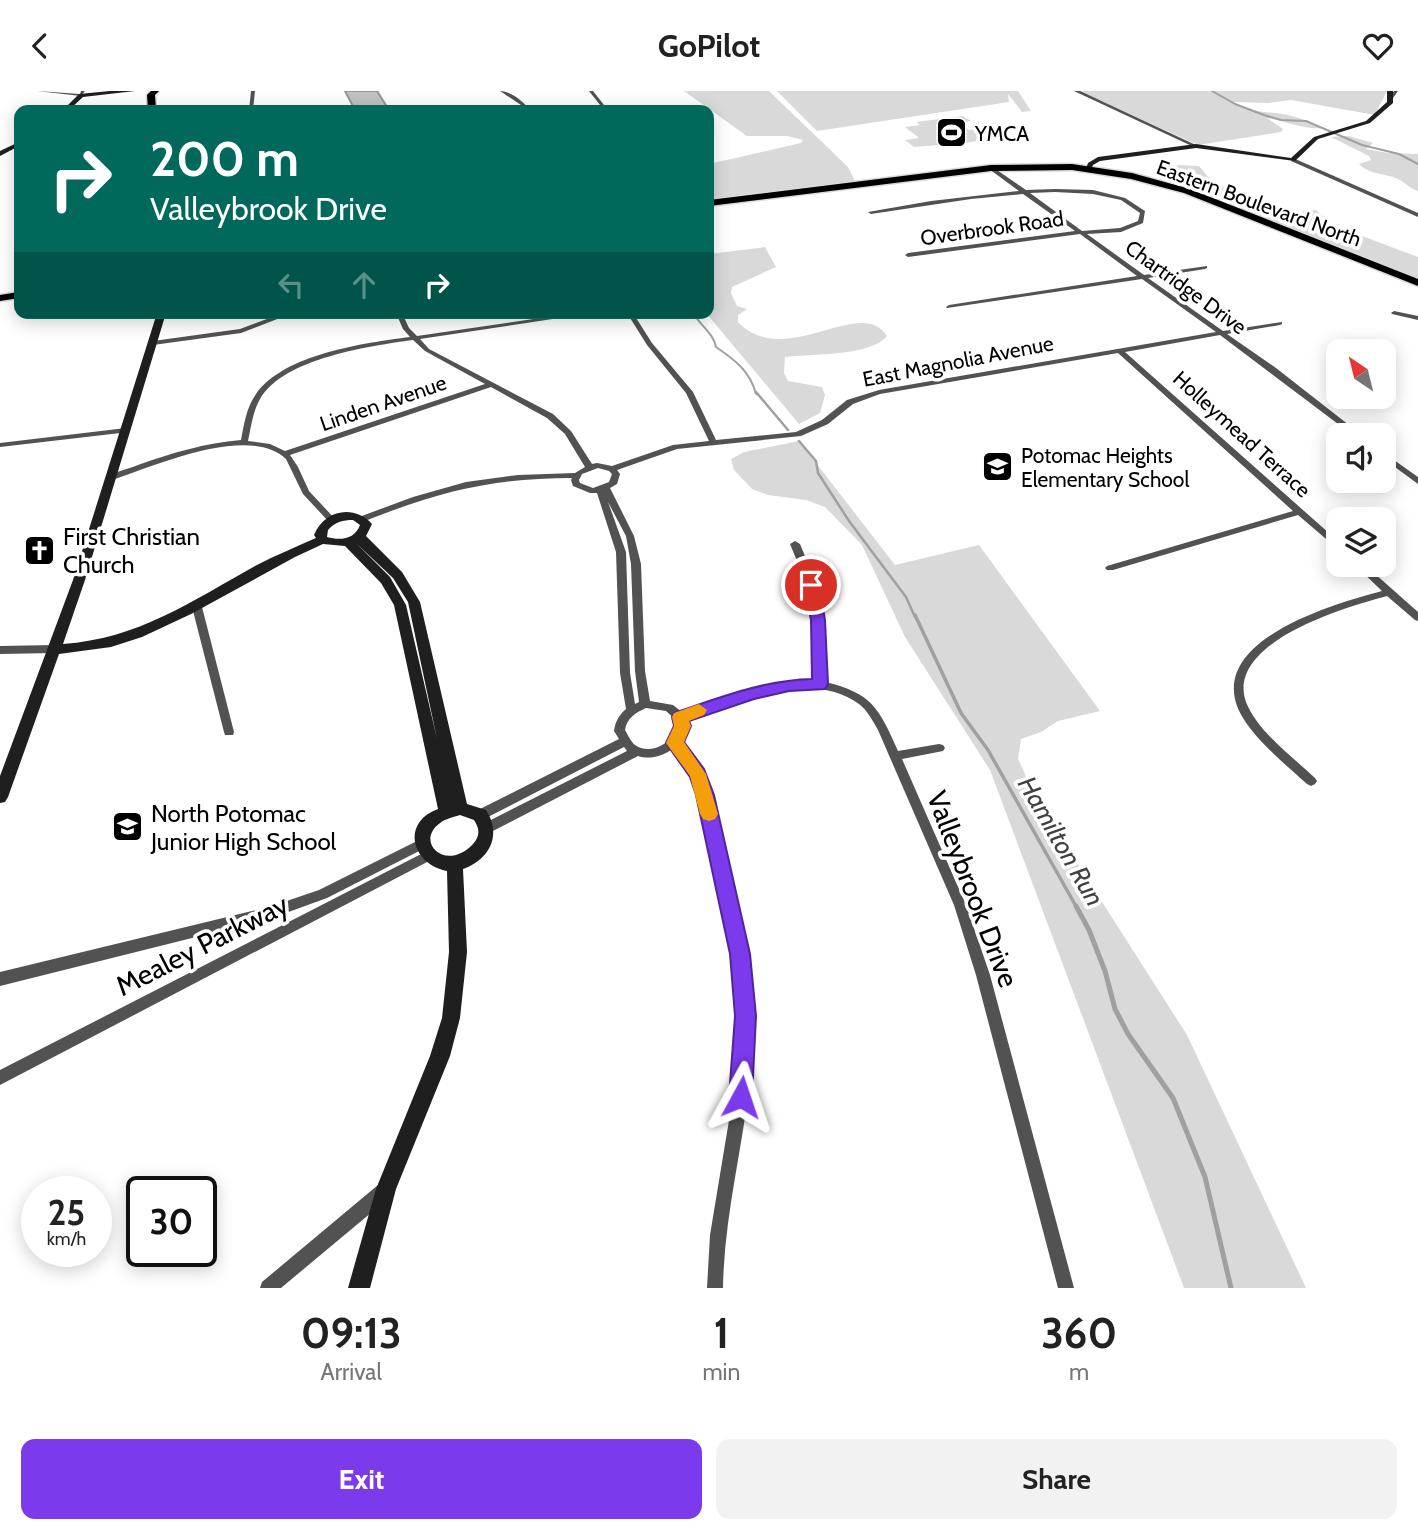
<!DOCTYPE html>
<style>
:root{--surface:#fff;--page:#f2f2f2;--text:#222;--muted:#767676;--accent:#7c3aed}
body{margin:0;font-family:Cabin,sans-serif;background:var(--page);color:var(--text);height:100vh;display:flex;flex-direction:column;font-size:26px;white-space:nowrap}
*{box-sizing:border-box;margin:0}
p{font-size:23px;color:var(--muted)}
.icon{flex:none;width:38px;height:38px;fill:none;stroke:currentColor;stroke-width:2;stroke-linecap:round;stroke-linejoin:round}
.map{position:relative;height:1197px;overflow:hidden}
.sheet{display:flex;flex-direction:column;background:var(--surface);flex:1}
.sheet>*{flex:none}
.guide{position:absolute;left:14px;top:14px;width:700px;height:214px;border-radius:14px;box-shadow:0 4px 18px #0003;background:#00695c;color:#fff;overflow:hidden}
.needle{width:46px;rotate:325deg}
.buttons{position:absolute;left:1326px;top:248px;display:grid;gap:14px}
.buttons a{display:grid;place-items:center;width:70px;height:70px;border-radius:14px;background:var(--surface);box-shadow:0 4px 18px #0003;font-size:35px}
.speed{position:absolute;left:21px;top:1085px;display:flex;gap:14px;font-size:35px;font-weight:700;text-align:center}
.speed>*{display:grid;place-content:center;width:91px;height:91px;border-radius:50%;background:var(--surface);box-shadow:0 4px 18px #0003;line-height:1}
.speed small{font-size:18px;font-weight:400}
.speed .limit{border:4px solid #111;border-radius:10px;background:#fff;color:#111}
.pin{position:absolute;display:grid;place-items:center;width:60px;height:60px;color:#fff;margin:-30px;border:4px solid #fff;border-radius:50%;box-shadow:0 2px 7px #0007}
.me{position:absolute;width:77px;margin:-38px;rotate:5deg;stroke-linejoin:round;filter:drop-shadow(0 0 5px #0008)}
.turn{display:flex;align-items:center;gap:24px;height:147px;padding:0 21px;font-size:32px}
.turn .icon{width:91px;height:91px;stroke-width:2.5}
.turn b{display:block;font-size:49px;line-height:60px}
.lanes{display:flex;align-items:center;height:66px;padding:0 21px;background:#0003;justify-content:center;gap:35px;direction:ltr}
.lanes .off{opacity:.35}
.eta{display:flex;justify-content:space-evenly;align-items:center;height:119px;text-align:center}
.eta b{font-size:42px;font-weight:700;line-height:49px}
.action{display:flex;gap:14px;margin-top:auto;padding:14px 21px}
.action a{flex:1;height:80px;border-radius:14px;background:var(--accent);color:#fff;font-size:28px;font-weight:700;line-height:80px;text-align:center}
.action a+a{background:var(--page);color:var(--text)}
header{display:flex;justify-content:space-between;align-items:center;height:91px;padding:0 21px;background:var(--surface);font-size:32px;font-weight:700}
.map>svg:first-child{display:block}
.green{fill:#d9d9d9}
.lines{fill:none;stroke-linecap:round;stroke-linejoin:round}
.stream-far3{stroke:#a0a0a0;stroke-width:2}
.stream-far2{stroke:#a0a0a0;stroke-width:2.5}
.stream-far1{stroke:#a0a0a0;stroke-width:3.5}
.stream{stroke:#a0a0a0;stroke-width:5}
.building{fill:#c2c2c2;stroke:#969696;stroke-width:2}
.primary-casing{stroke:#dbdbdb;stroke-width:3}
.street{fill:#525252;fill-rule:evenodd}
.secondary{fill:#1f1f1f;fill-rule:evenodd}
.primary{fill:#000;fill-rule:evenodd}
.route{fill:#7c3aed;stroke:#51269a;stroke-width:2}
.slow{fill:#f59e0b}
.labels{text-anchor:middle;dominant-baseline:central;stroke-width:7;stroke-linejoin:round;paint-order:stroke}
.far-poi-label{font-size:21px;fill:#000;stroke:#fff;text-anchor:start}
.far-street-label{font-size:21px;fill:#000;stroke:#fff}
.poi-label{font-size:24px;fill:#000;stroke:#fff;text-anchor:start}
.water-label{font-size:26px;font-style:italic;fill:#414141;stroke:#fff}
.near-street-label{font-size:28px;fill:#000;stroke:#fff}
</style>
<header><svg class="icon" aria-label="back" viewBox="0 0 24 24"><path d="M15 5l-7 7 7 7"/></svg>GoPilot<svg class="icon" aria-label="heart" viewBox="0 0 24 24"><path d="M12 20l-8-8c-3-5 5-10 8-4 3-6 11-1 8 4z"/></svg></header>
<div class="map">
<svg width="1418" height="1197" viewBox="0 0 1418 1197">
<rect width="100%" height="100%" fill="#fff"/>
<path class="green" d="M684 0H769L848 76 855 90 709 108V73L801 52 803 49 787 45H747Z
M777 0H1018L1031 20 1022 21 1008 3 1009 11 817 40Z
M1079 0H1387L1375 24 1291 9 1268 12 1234 11C1249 23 1273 20 1292 25 1303 28 1313 33 1323 37 1304 39 1286 30 1267 27L1283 38 1281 41 1198 54Z
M963 25 971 30 960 32 969 39 983 37 997 46 966 52 914 56 905 49 919 47 905 36 920 34 916 31Z
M1349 45 1373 52 1366 58 1388 62 1418 63V100C1409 97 1406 92 1398 88 1385 82 1370 84 1359 73L1371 69 1369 65 1331 46Z
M1180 74 1199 75 1209 87 1231 100 1233 105 1228 108 1181 94 1159 81 1161 77Z
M1305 119H1316L1333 134 1418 166V192L1258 124C1274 118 1291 131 1305 119Z
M765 156 776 176 732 196 731 202 737 215 747 218 738 224V231C785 280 861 203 887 245 872 265 810 263 785 266L784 282 788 290 822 296 825 304 820 322 799 333 706 222H709V163Z
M799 350 895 474 979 454 1100 620 1058 630 1041 641 1021 648 1018 668 1037 709 1187 944 1306 1197H1184L990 679 905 546 862 454 825 416 806 409 768 404 752 398 734 379 731 368 744 361Z"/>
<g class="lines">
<path class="stream-far3" d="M1212 0 1235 13 1264 24 1281 29 1306 30 1362 54 1399 63 1418 73
M693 222C700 234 714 243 716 256 735 269 750 280 756 303"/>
<path class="stream-far2" d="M756 301 788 339
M799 350 816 370 818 382 849 430 906 506 915 526"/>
<path class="stream-far1" d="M915 524 961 622 988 659 1077 817"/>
<path class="stream" d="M1076 815 1089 839 1105 880 1115 918 1128 943 1173 1007 1205 1086 1231 1197"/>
</g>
<path class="building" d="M345 0H377L389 19H355Z"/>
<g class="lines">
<defs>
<path id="primary" d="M151 0H159L155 4 156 19H148L147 4Z
M1072 73 1132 82 1190 98 1418 188V195L1184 102 1131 88 1072 79 991 80 709 115V109L991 74Z
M19 201V207L0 210V204Z"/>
</defs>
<use href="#primary" class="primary-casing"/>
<path class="street" d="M37 0 80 3 81 0H85L81 5Z
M251 0H255L253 19H249Z
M500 0C511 0 524 11 530 19H526L521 14Z
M589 0H593L608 19H604Z
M1074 0H1080L1198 55 1194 56Z
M1394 0H1398L1393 7H1389Z
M1293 67 1418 122V126L1291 70Z
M991 75 1026 99 1055 98 1093 99 1125 107 1145 120 1143 132 1121 141 1087 143 1144 184 1207 175V177L1205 178 1148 187 1223 240 1282 231V233L1280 234 1227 243 1276 277 1363 345H1354L1220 244 1125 261 1339 451V459L1298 424 1113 479H1107L1105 477 1107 475 1293 420 1118 262 880 303 853 313 828 333 801 345 677 358 617 379 620 383 617 393 610 397 634 445 641 473 645 580 650 610 673 614 682 621C724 605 768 589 815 590L810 511 807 494 790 453 795 450 800 453 817 494 820 511 825 591C872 602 879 617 898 660L939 653 943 654 945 657 943 660 902 668 966 814 990 884 1074 1197H1058L976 884 954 814 878 639C873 630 867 619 859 613 811 578 735 610 686 628L687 639 680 650C687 660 696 670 702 680 713 700 716 726 721 747 740 826 759 909 750 990 742 1060 724 1127 723 1197H707L710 1144 736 987 738 951 737 915 729 844 699 704 693 685 673 658C662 665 650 669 638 665L491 741 487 742 483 741 481 737 483 733 627 660 624 656 484 728 480 729 476 728 474 724 476 720 619 648 614 640C615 631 619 624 626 618L620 582 616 461 597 402H590L573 395 571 389 572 387C493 387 438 401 365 430H359L358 428 359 426 413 406 466 391 518 384 575 382 585 376 565 343 547 327 491 296 290 364 298 376 309 400 336 429 332 432 329 431 303 403 286 368C250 333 156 374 115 388H112L108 386C117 380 128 378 138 374 172 362 205 352 241 349 244 334 246 317 256 303 284 263 364 252 410 246L403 238 396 222H402L409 237 417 245 574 222H592L420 248 429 258 553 323 571 340 592 373 597 372 612 375 673 354 709 350 686 302 647 254 627 222H633L652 252 693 301 716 349 796 341 822 329 847 309 879 299 1216 241 1142 188 947 217 946 216 949 214 1137 185 1080 143 908 166 905 164 908 162 1075 140 1023 103 971 108 871 123 868 121 931 110 1019 100 989 78ZM1055 101 1093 103 1121 109 1140 122 1138 130 1120 137 1082 140 1030 102ZM413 249 425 260 485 293 285 360 270 353 248 350C251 336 253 320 260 308 284 267 370 255 413 249ZM598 377 609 380 612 383 609 391 593 397 580 392 579 389 582 383ZM608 411 626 445 631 473 635 580 639 611 635 613 630 582 626 461ZM646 617 666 620 675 628C675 632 676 637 675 640 670 654 648 664 635 654 631 651 628 644 625 639 627 627 635 622 646 617Z
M1394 220 1418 225V229L1392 223 1391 222Z
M283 222H293L241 242 153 254 150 252 153 250 240 238Z
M126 337 130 339 129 341 0 356V352Z
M1384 362 1418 386V393L1384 368Z
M1355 474H1365L1418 521V530L1415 529 1387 505C1346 516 1225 551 1246 611 1257 640 1293 666 1315 687L1317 690 1315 693 1311 695 1307 693C1285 673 1241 638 1235 608 1221 545 1337 512 1382 500Z
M197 513 202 516 234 641 233 644H225L224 641 192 516Z
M54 554 59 558 54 562 0 563V555Z
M421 748 425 749 427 753 425 757 327 807 272 827 0 895V881L272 815 319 799Z
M427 760 431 761 433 765 431 769 0 994V979Z
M384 1092 390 1094 392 1100 390 1106 281 1197H260L262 1191 378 1094Z"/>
<path class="secondary" d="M110 0H135L83 6 69 19H63L79 3Z
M1387 0H1393V12L1370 32 1318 48 1295 70 1196 57 1100 70 1093 74 1091 79 1086 78 1088 72 1098 66 1196 53 1291 67 1314 46 1366 30 1387 11Z
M19 51V55L0 65V60Z
M157 222H166L85 489 63 553C138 548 192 510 257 474 276 464 296 456 316 447L314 444C324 419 354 413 372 433L366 445 402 481 420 511 467 713 486 719C502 744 490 768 463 778L467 861 460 927 450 965 396 1098 370 1197H348L376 1098 430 965 442 927 449 861 447 780C412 773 400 732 438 718L394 514 381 492 345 455 323 453 295 466 191 523 142 546 111 556 59 563 8 706 5 711 0 712V685L73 489ZM353 429 360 434C355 448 341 450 327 446L328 439C335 431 343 429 353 429ZM356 452 393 487 408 511 437 648 406 514 390 486ZM460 724 474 729C480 738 480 745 473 753 446 782 414 751 440 732 445 728 454 726 460 724Z"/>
<use href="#primary" class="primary"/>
</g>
<path class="route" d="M811 489 819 494 825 529 828 593 825 598 789 600 754 608 689 630 691 635 684 651 704 678 714 704 750 863 756 925 752 1006 748 1014 741 1017 733 1014 729 1006 735 925 730 863 696 704 690 686 666 652 674 635 672 626 674 622C719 607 764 589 812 588L811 529 804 494Z"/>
<path class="slow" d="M699 613 707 619 704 624 689 630 691 635 684 651 706 683 718 723 715 728 709 730 703 728 700 723 690 685 666 652 674 635 672 626 674 622Z"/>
<defs>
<symbol id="stadium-square" viewBox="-11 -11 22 22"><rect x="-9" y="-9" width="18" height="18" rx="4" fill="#000" stroke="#fff"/><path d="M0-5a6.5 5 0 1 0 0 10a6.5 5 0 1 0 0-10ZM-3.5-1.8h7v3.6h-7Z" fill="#fff"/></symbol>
<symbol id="school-square" viewBox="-11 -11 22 22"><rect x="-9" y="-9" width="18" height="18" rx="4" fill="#000" stroke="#fff"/><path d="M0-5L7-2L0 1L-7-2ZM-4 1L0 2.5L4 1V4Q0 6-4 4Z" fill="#fff"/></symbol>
<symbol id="church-square" viewBox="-11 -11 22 22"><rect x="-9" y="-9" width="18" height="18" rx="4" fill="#000" stroke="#fff"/><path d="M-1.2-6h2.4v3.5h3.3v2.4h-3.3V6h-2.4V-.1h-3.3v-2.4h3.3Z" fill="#fff"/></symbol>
</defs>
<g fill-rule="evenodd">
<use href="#stadium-square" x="934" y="24" width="35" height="35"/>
<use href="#school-square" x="980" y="358" width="35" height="35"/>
<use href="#church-square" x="22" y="442" width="35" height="35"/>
<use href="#school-square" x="110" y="718" width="35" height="35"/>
</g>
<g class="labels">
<g class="far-poi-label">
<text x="975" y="42">YMCA</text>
<text x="1021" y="364">Potomac Heights<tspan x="1021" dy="24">Elementary School</tspan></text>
</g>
<g class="far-street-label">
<text transform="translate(1259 112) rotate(20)">Eastern Boulevard North</text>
<text transform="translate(992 137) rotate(-8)">Overbrook Road</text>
<text transform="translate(1186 196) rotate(36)">Chartridge Drive</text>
<text transform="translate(958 270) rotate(-11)">East Magnolia Avenue</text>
<text transform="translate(383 312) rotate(-19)">Linden Avenue</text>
<text transform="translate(1242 343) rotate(42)">Holleymead Terrace</text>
</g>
<g class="poi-label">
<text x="63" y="445">First Christian<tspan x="63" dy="28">Church</tspan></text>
<text x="151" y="722">North Potomac<tspan x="151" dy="28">Junior High School</tspan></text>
</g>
<g class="water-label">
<text transform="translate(1061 750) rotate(60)">Hamilton Run</text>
</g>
<g class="near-street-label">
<text transform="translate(973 798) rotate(69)">Valleybrook Drive</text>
<text transform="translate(202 854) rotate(-27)">Mealey Parkway</text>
</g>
</g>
</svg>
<div class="buttons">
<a><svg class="needle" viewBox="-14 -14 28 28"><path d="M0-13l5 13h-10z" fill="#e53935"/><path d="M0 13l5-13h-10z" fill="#767676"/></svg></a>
<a><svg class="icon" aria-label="sound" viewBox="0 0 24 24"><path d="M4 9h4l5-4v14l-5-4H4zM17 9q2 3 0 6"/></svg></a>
<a><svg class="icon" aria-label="layers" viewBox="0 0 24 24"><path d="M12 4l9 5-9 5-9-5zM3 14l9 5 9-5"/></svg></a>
</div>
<div class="speed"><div>25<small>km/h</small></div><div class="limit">30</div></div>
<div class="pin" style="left:811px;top:494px;background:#d93025"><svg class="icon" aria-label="arrive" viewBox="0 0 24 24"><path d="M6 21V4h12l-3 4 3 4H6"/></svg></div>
<svg class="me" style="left:741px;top:1006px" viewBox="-20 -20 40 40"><path d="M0-17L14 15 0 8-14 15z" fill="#7c3aed" stroke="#fff" stroke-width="4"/></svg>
<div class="guide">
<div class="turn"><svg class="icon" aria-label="right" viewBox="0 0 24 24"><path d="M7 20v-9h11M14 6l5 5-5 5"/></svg><div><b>200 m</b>Valleybrook Drive</div></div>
<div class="lanes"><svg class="icon off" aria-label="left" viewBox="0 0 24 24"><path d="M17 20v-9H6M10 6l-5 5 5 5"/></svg><svg class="icon off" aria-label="ahead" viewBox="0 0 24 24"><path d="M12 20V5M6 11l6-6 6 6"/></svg><svg class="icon" aria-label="right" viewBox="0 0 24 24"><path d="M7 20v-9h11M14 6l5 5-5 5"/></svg></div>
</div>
</div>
<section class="sheet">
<div class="eta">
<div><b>09:13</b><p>Arrival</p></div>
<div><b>1</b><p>min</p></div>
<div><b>360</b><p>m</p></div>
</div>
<div class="action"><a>Exit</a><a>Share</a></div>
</section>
